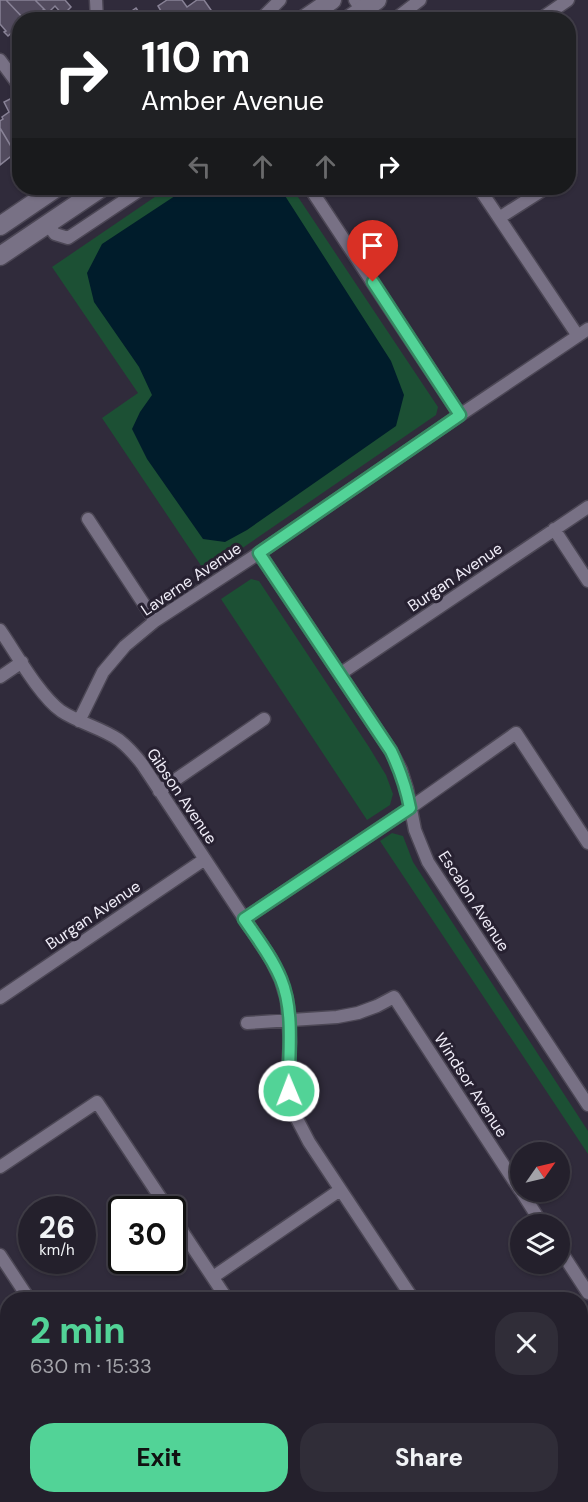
<!DOCTYPE html>
<meta charset="utf-8">
<style>
:root{--surface:#24202c;--page:#302d38;--text:#f1f3f6;--muted:#a3a3a9;--line:#413e48;--accent:#52d397}
body{margin:0;font-family:"DM Sans",sans-serif;background:var(--page);color:var(--text);height:100vh;display:flex;flex-direction:column;font-size:22px;white-space:nowrap}
*{box-sizing:border-box;margin:0}
p{font-size:20px;color:var(--muted)}
.icon{flex:none;width:33px;height:33px;fill:none;stroke:currentColor;stroke-width:2;stroke-linecap:round;stroke-linejoin:round}
.map{position:relative;flex:1;overflow:hidden}
.details{position:absolute;left:0px;top:1292px;width:588px;height:212px;display:flex;flex-direction:column;background:var(--surface);border-radius:24px 24px 0 0;box-shadow:0 2px 4px #0004,0 0 0 2px var(--line)}
.details>*{flex:none}
.guide{position:absolute;left:12px;top:12px;width:564px;height:183px;border-radius:24px;box-shadow:0 2px 4px #0004,0 0 0 2px var(--line);background:#202124;color:#fff;overflow:hidden}
.needle{width:39px;rotate:56deg}
.buttons{position:absolute;left:510px;top:1142px;display:grid;gap:12px}
.buttons a{display:grid;place-items:center;width:60px;height:60px;border-radius:50%;background:var(--surface);box-shadow:0 2px 4px #0004,0 0 0 2px var(--line);font-size:30px}
.speed{position:absolute;left:18px;top:1196px;display:flex;gap:12px;font-size:30px;font-weight:700;text-align:center}
.speed>*{display:grid;place-content:center;width:78px;height:78px;border-radius:50%;background:var(--surface);box-shadow:0 2px 4px #0004,0 0 0 2px var(--line);line-height:1}
.speed small{font-size:15px;font-weight:400}
.speed .limit{border:3px solid #111;border-radius:9px;background:#fff;color:#111}
.pin{position:absolute;display:grid;place-items:center;width:51px;height:51px;color:#fff;margin:-62px -26px;border-radius:50% 50% 50% 0;rotate:-45deg;box-shadow:0 0 6px #0007}
.pin .icon{rotate:45deg}
.me{position:absolute;width:66px;margin:-33px;rotate:359deg;stroke-linejoin:round;filter:drop-shadow(0 0 4px #0008)}
.turn{display:flex;align-items:center;gap:21px;height:126px;padding:0 30px;font-size:27px}
.turn .icon{width:78px;height:78px;stroke-width:2.5}
.turn b{display:block;font-size:42px;line-height:51px}
.lanes{display:flex;align-items:center;height:57px;padding:0 30px;background:#0003;justify-content:center;gap:30px;direction:ltr}
.lanes .off{opacity:.35}
.round{display:grid;place-items:center;flex:none;width:63px;height:63px;border-radius:24px;background:var(--page)}
.overview{display:flex;align-items:center;justify-content:space-between;height:102px;padding:0 30px}
h1{font-size:36px;font-weight:800;line-height:45px;color:var(--accent)}
.button{display:flex;gap:12px;margin-top:auto;padding:12px 30px}
.button a{flex:1;height:69px;border-radius:24px;background:var(--accent);color:#111;font-size:24px;font-weight:800;line-height:69px;text-align:center}
.button a+a{background:var(--page);color:var(--text)}
.map>svg:first-child{display:block}
.green{fill:#1c5034}
.water{fill:#001c2b}
.building{fill:#524b5e;stroke:#888296;stroke-width:1.5}
.lines{fill:none;stroke-linecap:round;stroke-linejoin:round}
.minor-casing{stroke:#4c4755;stroke-width:15}
.secondary-casing{stroke:#4c4755;stroke-width:21}
.minor{stroke:#787185;stroke-width:12}
.secondary{stroke:#787185;stroke-width:18}
.route-casing{stroke:#358962;stroke-width:15}
.route{stroke:#52d397;stroke-width:10}
.labels{text-anchor:middle;dominant-baseline:central;stroke-width:6;stroke-linejoin:round;paint-order:stroke}
.street-label{font-size:16px;fill:#efecf7;stroke:#272131}
</style>
<div class="map">
<svg width="588" height="1502" viewBox="0 0 588 1502">
<rect width="100%" height="100%" fill="#302b3b"/>
<path class="green" d="M168 188H292L438 407 436 415 206 573 102 418 138 393 52 267Z
M251 579 259 581 369 747 386 775 393 794 390 805 367 820 221 599Z
M392 833 403 836 413 862 588 1131V1154L380 841Z"/>
<path class="water" d="M187 188H280L391 361 404 395 396 426 247 530 225 542 203 539 147 459 132 429 140 412 152 395 139 367 94 302 87 273 102 244Z"/>
<path class="building" d="M0 0H6L25 20H20V30L17 28 8 36 4 32 6 31 0 24Z
M6 0H35L44 9 37 16 41 20H25Z
M35 0H65L71 7 63 15 55 6 48 13Z
M167 0H182L187 7 197 0H204L218 20H155L153 16 161 11 158 6Z
M136 8 142 17 150 12 155 20H119Z
M14 97 20 107V151L15 153 0 128V121L3 119 2 117 9 112 4 102Z
M0 128 15 153 0 165Z"/>
<g class="lines">
<defs>
<path id="minor" d="M96 0 97 20
M355 0 368 20
M260 20 280 0
M394 20 420 0
M539 20 568 0
M0 60 20 87
M568 172H570
M310 188 460 415
M479 188 578 336
M499 218 546 188
M47 224 55 234 68 238 143 188
M88 519 155 621
M554 529 588 581
M259 553 391 751 401 770 407 789 415 830 428 862 588 1105
M0 630C16 653 39 695 61 711 79 723 102 728 119 740 128 747 135 755 142 764L271 959 281 980 287 1000 290 1042 288 1067 289 1091 296 1117 309 1142 413 1299
M340 674 588 507
M0 677 22 662
M79 721 103 672 125 646 155 621 259 553 460 415 588 329
M159 791 264 719
M244 919 410 808 516 733 588 843
M0 998 205 859
M247 1023 337 1017 358 1013 377 1006 394 997 520 1190
M0 1167 97 1102 168 1209
M521 1191 542 1224
M172 1216 227 1299
M560 1250 588 1293
M0 1255 29 1299
M213 1277 340 1190
M580 1393 588 1388
M544 1496 548 1502"/>
<path id="secondary" d="M303 20 332 0
M348 20 377 0
M0 226 56 188
M0 256 101 188
M0 1417 8 1429
M0 1455 8 1467
M26 1496 30 1502
M45 1496 53 1497"/>
</defs>
<use href="#minor" class="minor-casing"/>
<use href="#secondary" class="secondary-casing"/>
<use href="#minor" class="minor"/>
<use href="#secondary" class="secondary"/>
</g>
<g class="lines">
<defs>
<path id="route" d="M289 1091C288 1054 295 1013 281 979 272 957 257 938 244 919L410 808C406 787 400 770 391 751L259 553 460 415 373 282"/>
</defs>
<use href="#route" class="route-casing"/>
<use href="#route" class="route"/>
</g>
<g class="labels">
<g class="street-label">
<text transform="translate(455 577) rotate(-34)">Burgan Avenue</text>
<text transform="translate(191 579) rotate(-34)">Laverne Avenue</text>
<text transform="translate(182 796) rotate(56)">Gibson Avenue</text>
<text transform="translate(474 901) rotate(57)">Escalon Avenue</text>
<text transform="translate(93 915) rotate(-34)">Burgan Avenue</text>
<text transform="translate(471 1085) rotate(57)">Windsor Avenue</text>
</g>
</g>
</svg>
<div class="buttons">
<a><svg class="needle" viewBox="-14 -14 28 28"><path d="M0-13l5 13h-10z" fill="#e53935"/><path d="M0 13l5-13h-10z" fill="#a3a3a9"/></svg></a>
<a><svg class="icon" aria-label="layers" viewBox="0 0 24 24"><path d="M12 4l9 5-9 5-9-5zM3 14l9 5 9-5"/></svg></a>
</div>
<div class="speed"><div>26<small>km/h</small></div><div class="limit">30</div></div>
<div class="pin" style="left:373px;top:282px;background:#d93025"><svg class="icon" aria-label="arrive" viewBox="0 0 24 24"><path d="M6 21V4h12l-3 4 3 4H6"/></svg></div>
<svg class="me" style="left:289px;top:1091px" viewBox="-20 -20 40 40"><circle r="17" fill="#52d397" stroke="#fff" stroke-width="3"/><path d="M0-11L8 9 0 5-8 9z" fill="#fff"/></svg>
<div class="guide">
<div class="turn"><svg class="icon" aria-label="right" viewBox="0 0 24 24"><path d="M7 20v-9h11M14 6l5 5-5 5"/></svg><div><b>110 m</b>Amber Avenue</div></div>
<div class="lanes"><svg class="icon off" aria-label="left" viewBox="0 0 24 24"><path d="M17 20v-9H6M10 6l-5 5 5 5"/></svg><svg class="icon off" aria-label="ahead" viewBox="0 0 24 24"><path d="M12 20V5M6 11l6-6 6 6"/></svg><svg class="icon off" aria-label="ahead" viewBox="0 0 24 24"><path d="M12 20V5M6 11l6-6 6 6"/></svg><svg class="icon" aria-label="right" viewBox="0 0 24 24"><path d="M7 20v-9h11M14 6l5 5-5 5"/></svg></div>
</div>
<section class="details">
<div class="overview"><div><h1>2 min</h1><p>630 m · 15:33</p></div><a class="round"><svg class="icon" aria-label="close" viewBox="0 0 24 24"><path d="M6 6l12 12M18 6L6 18"/></svg></a></div>
<div class="button"><a>Exit</a><a>Share</a></div>
</section>
</div>
